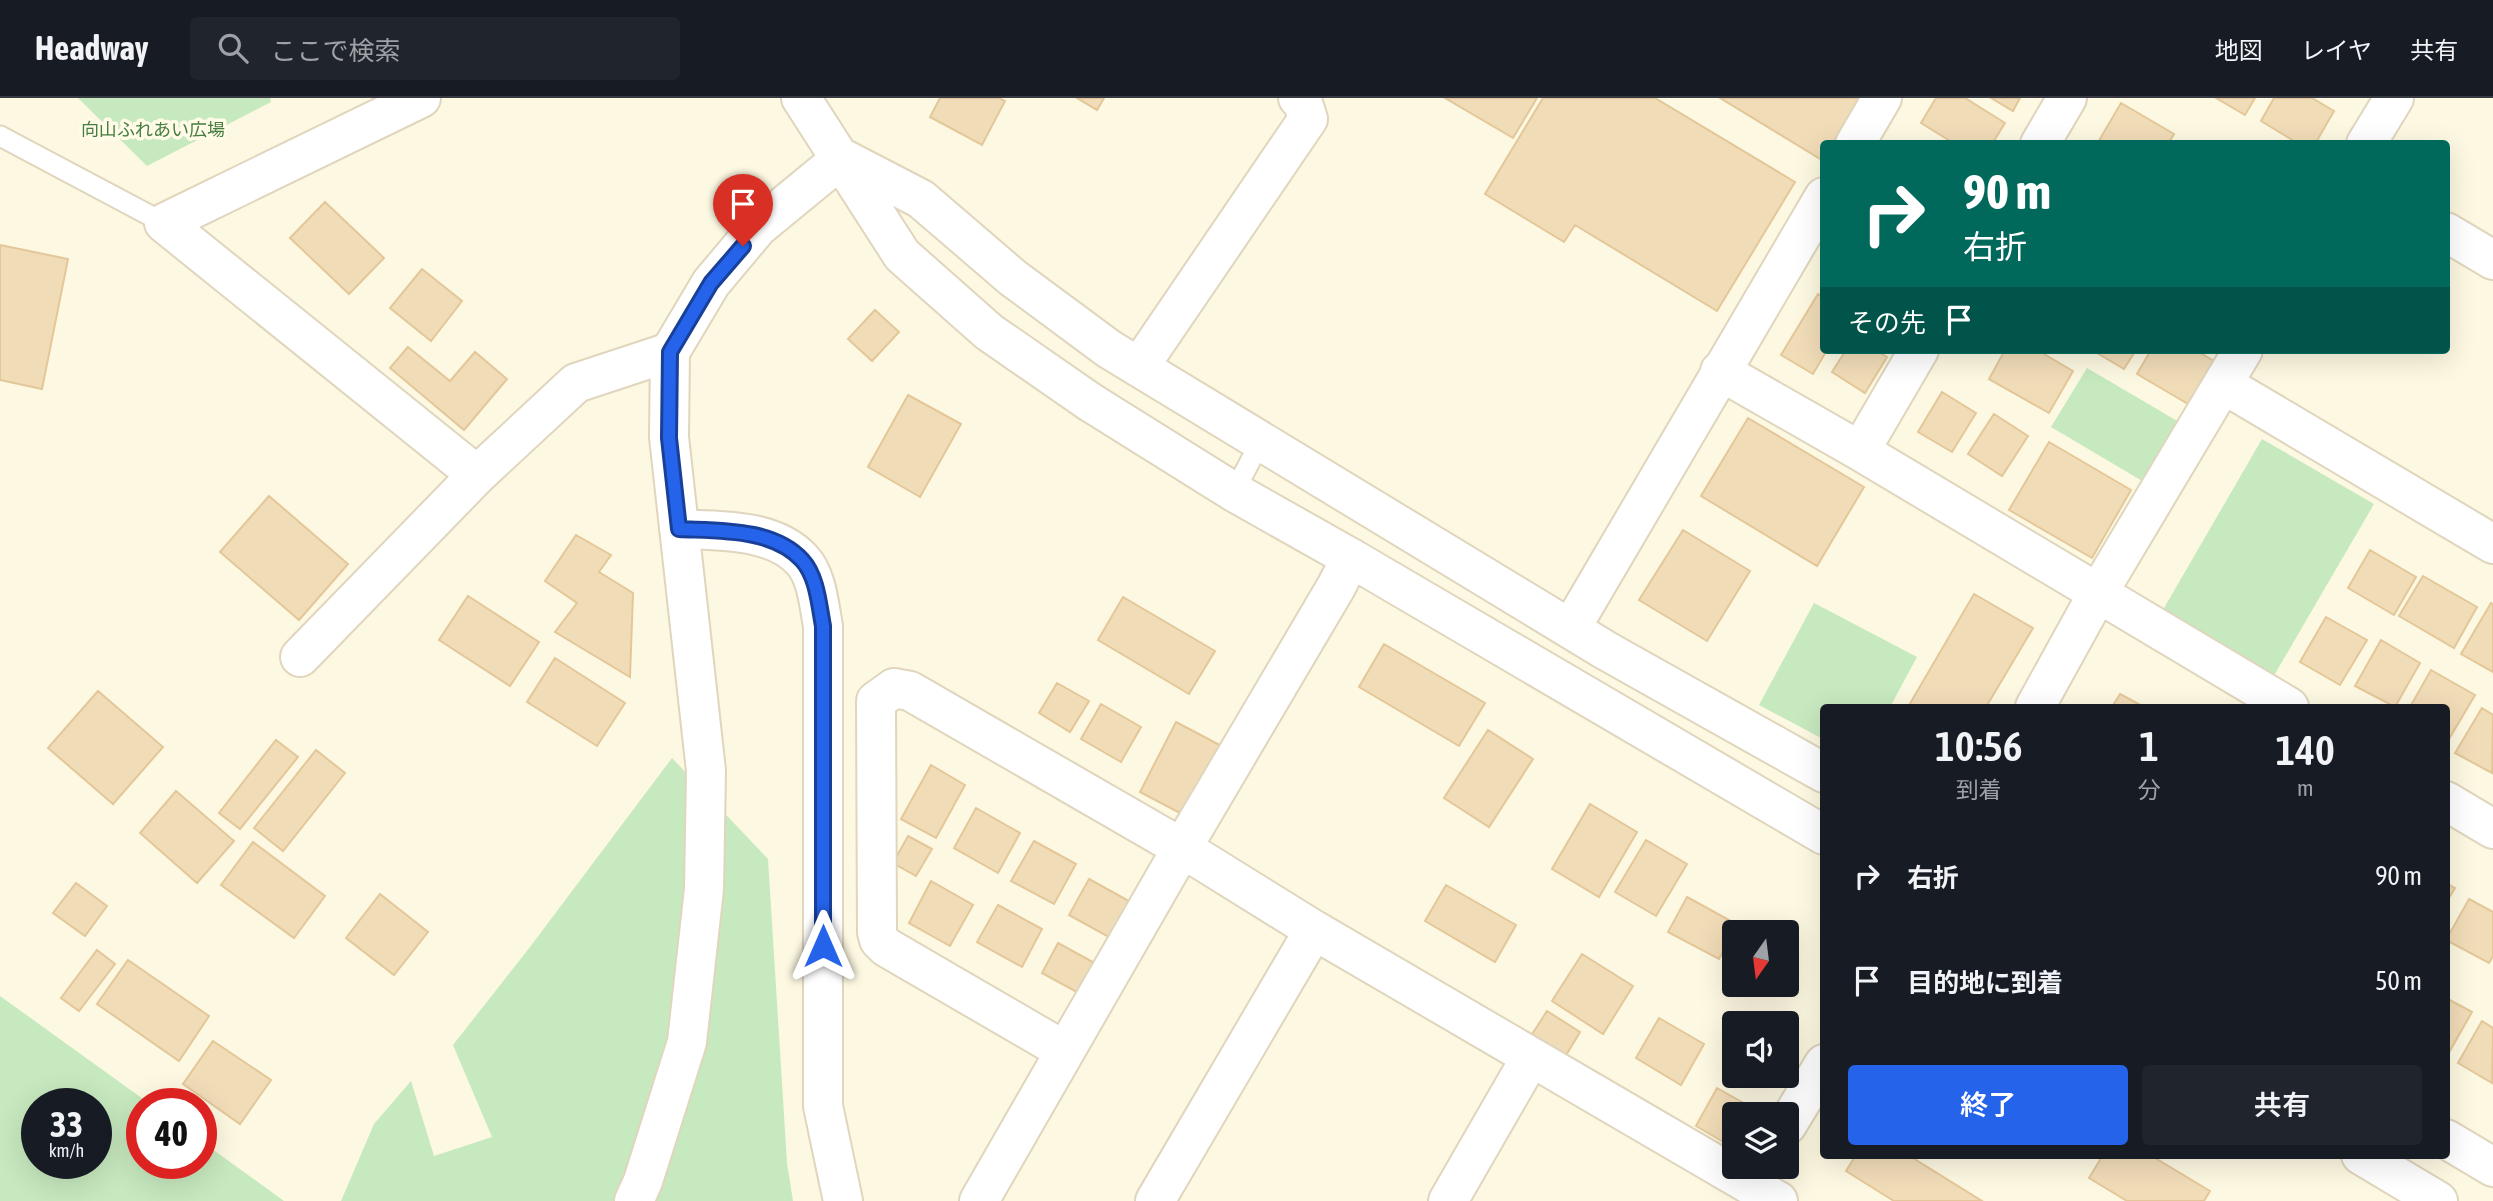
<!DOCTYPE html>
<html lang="ja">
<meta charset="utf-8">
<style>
:root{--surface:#171b24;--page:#20242c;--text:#f1f3f6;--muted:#9ea1a6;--line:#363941;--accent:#2563eb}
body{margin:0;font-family:"Asap Condensed","Noto Sans JP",sans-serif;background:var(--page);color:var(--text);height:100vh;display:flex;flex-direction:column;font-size:26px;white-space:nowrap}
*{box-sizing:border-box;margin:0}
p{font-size:23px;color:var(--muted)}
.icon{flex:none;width:38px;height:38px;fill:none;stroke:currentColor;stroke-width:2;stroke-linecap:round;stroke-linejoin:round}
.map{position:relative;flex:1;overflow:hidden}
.drawer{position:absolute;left:1820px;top:606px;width:630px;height:455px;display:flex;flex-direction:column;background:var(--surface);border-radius:7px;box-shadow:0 7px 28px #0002}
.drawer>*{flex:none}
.banner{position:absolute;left:1820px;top:42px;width:630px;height:214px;border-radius:7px;box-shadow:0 7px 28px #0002;background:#00695c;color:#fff;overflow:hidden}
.needle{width:46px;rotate:194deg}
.fabs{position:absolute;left:1722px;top:822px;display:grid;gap:14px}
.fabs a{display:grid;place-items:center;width:77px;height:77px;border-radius:7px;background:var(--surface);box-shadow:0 7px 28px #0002;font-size:35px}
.speed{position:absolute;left:21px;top:990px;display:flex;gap:14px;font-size:35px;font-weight:700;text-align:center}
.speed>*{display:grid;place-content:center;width:91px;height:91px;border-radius:50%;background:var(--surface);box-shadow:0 7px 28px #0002;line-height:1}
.speed small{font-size:18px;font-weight:400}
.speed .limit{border:10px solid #d22;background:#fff;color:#111}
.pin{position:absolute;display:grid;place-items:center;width:60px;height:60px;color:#fff;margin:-72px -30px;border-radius:50% 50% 50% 0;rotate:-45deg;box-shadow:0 0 7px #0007}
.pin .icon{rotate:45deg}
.me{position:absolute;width:77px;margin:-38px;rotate:0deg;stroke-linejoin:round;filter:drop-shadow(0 0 5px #0008)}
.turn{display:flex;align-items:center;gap:24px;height:147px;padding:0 28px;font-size:32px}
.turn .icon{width:91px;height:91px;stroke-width:2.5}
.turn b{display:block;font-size:49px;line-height:60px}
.then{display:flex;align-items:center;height:66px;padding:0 28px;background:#0003;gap:14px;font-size:26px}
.eta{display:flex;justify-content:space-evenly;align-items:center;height:119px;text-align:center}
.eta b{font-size:42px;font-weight:600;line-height:49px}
.button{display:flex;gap:14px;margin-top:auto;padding:14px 28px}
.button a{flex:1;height:80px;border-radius:7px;background:var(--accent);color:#fff;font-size:28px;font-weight:600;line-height:80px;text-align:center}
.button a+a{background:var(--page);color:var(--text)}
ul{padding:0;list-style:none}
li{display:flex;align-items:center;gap:21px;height:105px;padding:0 28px}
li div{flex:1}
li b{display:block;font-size:26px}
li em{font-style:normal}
header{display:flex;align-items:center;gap:42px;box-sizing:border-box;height:98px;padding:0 35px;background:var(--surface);border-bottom:2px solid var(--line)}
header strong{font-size:33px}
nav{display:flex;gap:38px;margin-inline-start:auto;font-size:24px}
.search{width:490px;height:63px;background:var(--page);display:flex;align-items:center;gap:18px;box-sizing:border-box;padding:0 24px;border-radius:7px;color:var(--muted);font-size:26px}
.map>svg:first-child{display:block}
.green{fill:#c7e9bf;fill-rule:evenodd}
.building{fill:#f1dcb8;stroke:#e4c799;stroke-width:2}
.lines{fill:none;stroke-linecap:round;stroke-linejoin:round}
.service-casing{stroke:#e0d5bd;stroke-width:23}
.minor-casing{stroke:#e0d5bd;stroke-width:42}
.tertiary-casing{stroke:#e0d5bd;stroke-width:42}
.service{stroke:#fff;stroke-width:19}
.minor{stroke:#fff;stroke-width:38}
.tertiary{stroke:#fff;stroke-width:38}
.route-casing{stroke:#184099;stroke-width:18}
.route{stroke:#2563eb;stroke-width:12}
.labels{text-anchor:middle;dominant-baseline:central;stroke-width:7;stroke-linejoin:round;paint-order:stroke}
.park-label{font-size:18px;fill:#467e42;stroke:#fffbe7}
</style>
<header>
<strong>Headway</strong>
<div class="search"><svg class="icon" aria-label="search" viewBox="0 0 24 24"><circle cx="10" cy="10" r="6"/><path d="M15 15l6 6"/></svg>ここで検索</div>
<nav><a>地図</a><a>レイヤ</a><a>共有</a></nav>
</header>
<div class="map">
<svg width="2493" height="1103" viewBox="0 0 2493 1103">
<rect width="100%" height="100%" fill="#fcf8e1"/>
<path class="green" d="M78 0H270L271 4 147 68Z
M2087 270 2179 324 2144 384 2051 329Z
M2262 341 2374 406 2272 581 2160 517Z
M1814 505 1917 559 1890 609H1824L1823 641 1759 607Z
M672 660 768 761 787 1065 793 1103H341L374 1026 411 983 434 1058 492 1039 453 947 530 849Z
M0 898 150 1006H142V1066H201V1043L284 1103H0ZM96 1006V1066H37V1006Z"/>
<path class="building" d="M940 0H999L1005 3 982 47 930 19Z
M1077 0H1104L1097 12Z
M1445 0H1537L1513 40Z
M1543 0H1655L1795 84 1717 213 1575 127 1564 144 1485 96Z
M1720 0H1860L1832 46H1824L1822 62Z
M1936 0H1965L2005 25 1992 46H1955L1921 25Z
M1991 0H2020L2013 13Z
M2216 0H2255L2245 17Z
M2274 0H2312L2334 13 2315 46H2299L2261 23Z
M2121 5 2174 36 2168 46H2097Z
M325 104 384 160 349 196 290 140Z
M0 147 68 161 42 291 0 282Z
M422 171 462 203 431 243 390 210Z
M1818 196 1824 200V252H1827L1813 276 1781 257Z
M875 212 899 234 872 263 848 241Z
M408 249 450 283 475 254 507 281 464 332 390 270Z
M1846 252H1875L1887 259 1865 295 1832 274Z
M2005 252H2037L2073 273 2049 315 1989 281Z
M2092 252H2136L2124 271Z
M2151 252H2195L2214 263 2188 306 2137 276Z
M1942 294 1976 315 1952 354 1918 334Z
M908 297 961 326 920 399 868 369Z
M1994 316 2028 338 2002 378 1968 356Z
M1748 320 1864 389 1817 468 1701 398Z
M2049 344 2131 392 2092 460 2009 412Z
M269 398 348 466 299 522 220 454Z
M1683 432 1750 473 1707 543 1639 502Z
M576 437 611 457 599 474 633 495 630 579 555 534 577 505 545 483Z
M2370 452 2416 479 2394 517 2348 490Z
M2423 478 2477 509 2454 550 2399 518Z
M1974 496 2033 530 1986 609H1908Z
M468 498 539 544 510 588 439 542Z
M1123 499 1215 553 1189 596 1098 542Z
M2491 505 2493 506V574L2461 556Z
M2326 519 2367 542 2340 587 2300 564Z
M2381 542 2420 565 2395 609 2355 588Z
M1384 546 1485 605 1459 648 1359 589Z
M555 560 625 605 597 648 527 604Z
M2431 572 2475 597 2446 646V609H2410Z
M1057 585 1089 603 1070 634 1039 615Z
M98 593 163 649 113 706 48 650Z
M2120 596 2144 609H2112Z
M1101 606 1141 629 1121 664 1081 641Z
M2482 610 2493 617 2492 675 2455 655Z
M1176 624 1231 653 1195 723 1140 694Z
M1488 632 1533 661 1489 729 1444 700Z
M276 642 298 659 240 731 219 715Z
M316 652 345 675 283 753 254 730Z
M931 667 965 687 936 740 901 721Z
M176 693 234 743 197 785 140 735Z
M1590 706 1637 734 1599 799 1552 771Z
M976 710 1020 735 998 775 954 750Z
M908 738 932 751 916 778 893 765Z
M1646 742 1687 766 1656 818 1615 794Z
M1034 743 1076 766 1054 806 1011 783Z
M253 744 325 798 294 840 221 787Z
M1089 781 1136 807 1116 843 1069 817Z
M931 783 973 807 950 848 909 825Z
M76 785 107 808 85 838 53 815Z
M2446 785 2455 790 2446 805Z
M1446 787 1516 827 1495 864 1425 823Z
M380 796 428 834 394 877 346 840Z
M1687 799 1738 827 1719 861 1668 834Z
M2469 801 2493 814V858L2489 865 2446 842Z
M998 807 1042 831 1022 869 977 844Z
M1058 845 1100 868 1084 898 1042 875Z
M97 852 115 866 79 913 61 900Z
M1582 856 1633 888 1603 936 1552 903Z
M128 862 209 918 179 963 97 906Z
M2446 900 2472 914 2447 958H2446Z
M1547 913 1580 934 1565 959 1531 938Z
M1659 920 1704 946 1681 987 1636 960Z
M2482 923 2493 930 2492 985 2458 965Z
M213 943 271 982 240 1026 183 986Z
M1717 990 1765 1017H1734V1050L1696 1028Z
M1856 1057H1908L1982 1103H1894L1846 1073Z
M2103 1057H2150L2210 1093 2204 1103H2127L2089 1080Z"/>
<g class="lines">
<defs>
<path id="service" d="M0 38 164 125
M1234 394 1263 339"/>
<path id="minor" d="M421 0 164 125 477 377
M1855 46 1882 0
M2040 46 2067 0
M2366 46 2394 0
M2446 134 2493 162
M1139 269 1308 21 1302 2 1298 0
M1720 273 1860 353 2289 609
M2223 286 2493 446
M1090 304 1234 394 1351 460 1336 489 1182 750 1314 832 1778 1103
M1860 353 1919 252
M1571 530 1824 99
M300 559 477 377 576 285 670 254
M2035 609 2098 495 2243 252
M2446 703 2493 731
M1787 1027 1824 966
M979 1103 1182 750 910 593 894 590 876 603 877 834 879 842 886 849 1065 953
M1155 1103 1314 832
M1448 1103 1531 959"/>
<path id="tertiary" d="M801 0 902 157 989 234 1090 304
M842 60 921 101 1013 180 1109 251 1605 552 1824 675
M679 431C718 433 773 430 802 462 817 478 819 507 823 528V1008L843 1103
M1351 460 1824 737
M2446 1041 2493 1069
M2361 1057 2438 1103
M634 1103 643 1083 687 944 704 791 706 673 669 339 670 254 711 185 758 129 842 60"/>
</defs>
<use href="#service" class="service-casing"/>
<use href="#minor" class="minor-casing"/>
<use href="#tertiary" class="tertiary-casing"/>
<use href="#service" class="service"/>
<use href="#minor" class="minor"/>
<use href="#tertiary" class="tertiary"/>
</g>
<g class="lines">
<defs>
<path id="route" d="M743 148 711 185 670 254 669 340 679 431C718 433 773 430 802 462 817 478 819 507 823 528V848"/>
</defs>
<use href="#route" class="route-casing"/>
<use href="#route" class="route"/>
</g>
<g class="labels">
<g class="park-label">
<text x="153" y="31">向山ふれあい広場</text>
</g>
</g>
</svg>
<div class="fabs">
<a><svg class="needle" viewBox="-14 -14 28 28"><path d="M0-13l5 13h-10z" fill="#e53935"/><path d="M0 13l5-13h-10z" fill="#9ea1a6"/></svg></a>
<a><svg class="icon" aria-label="sound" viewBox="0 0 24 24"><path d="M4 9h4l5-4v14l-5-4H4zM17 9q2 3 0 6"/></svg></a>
<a><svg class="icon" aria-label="layers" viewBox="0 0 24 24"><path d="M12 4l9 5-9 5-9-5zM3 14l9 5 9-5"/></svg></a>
</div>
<div class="speed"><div>33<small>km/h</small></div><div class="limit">40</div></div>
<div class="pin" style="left:743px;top:148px;background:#d93025"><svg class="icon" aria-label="arrive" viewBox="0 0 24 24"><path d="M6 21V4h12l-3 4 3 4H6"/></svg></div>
<svg class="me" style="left:823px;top:848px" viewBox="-20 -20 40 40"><path d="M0-17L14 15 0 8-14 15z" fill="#2563eb" stroke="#fff" stroke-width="4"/></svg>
<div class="banner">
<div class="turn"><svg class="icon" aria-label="right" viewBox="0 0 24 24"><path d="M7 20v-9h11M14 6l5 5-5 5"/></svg><div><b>90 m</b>右折</div></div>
<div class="then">その先<svg class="icon" aria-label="arrive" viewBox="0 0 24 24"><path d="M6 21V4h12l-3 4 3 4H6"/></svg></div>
</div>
<section class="drawer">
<div class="eta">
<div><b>10:56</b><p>到着</p></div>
<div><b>1</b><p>分</p></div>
<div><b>140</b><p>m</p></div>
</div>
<ul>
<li><svg class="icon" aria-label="right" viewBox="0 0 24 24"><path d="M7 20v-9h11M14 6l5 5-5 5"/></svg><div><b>右折</b></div><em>90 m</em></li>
<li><svg class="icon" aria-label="arrive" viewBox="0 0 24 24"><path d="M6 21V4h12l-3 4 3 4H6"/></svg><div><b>目的地に到着</b></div><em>50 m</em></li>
</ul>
<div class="button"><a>終了</a><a>共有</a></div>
</section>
</div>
